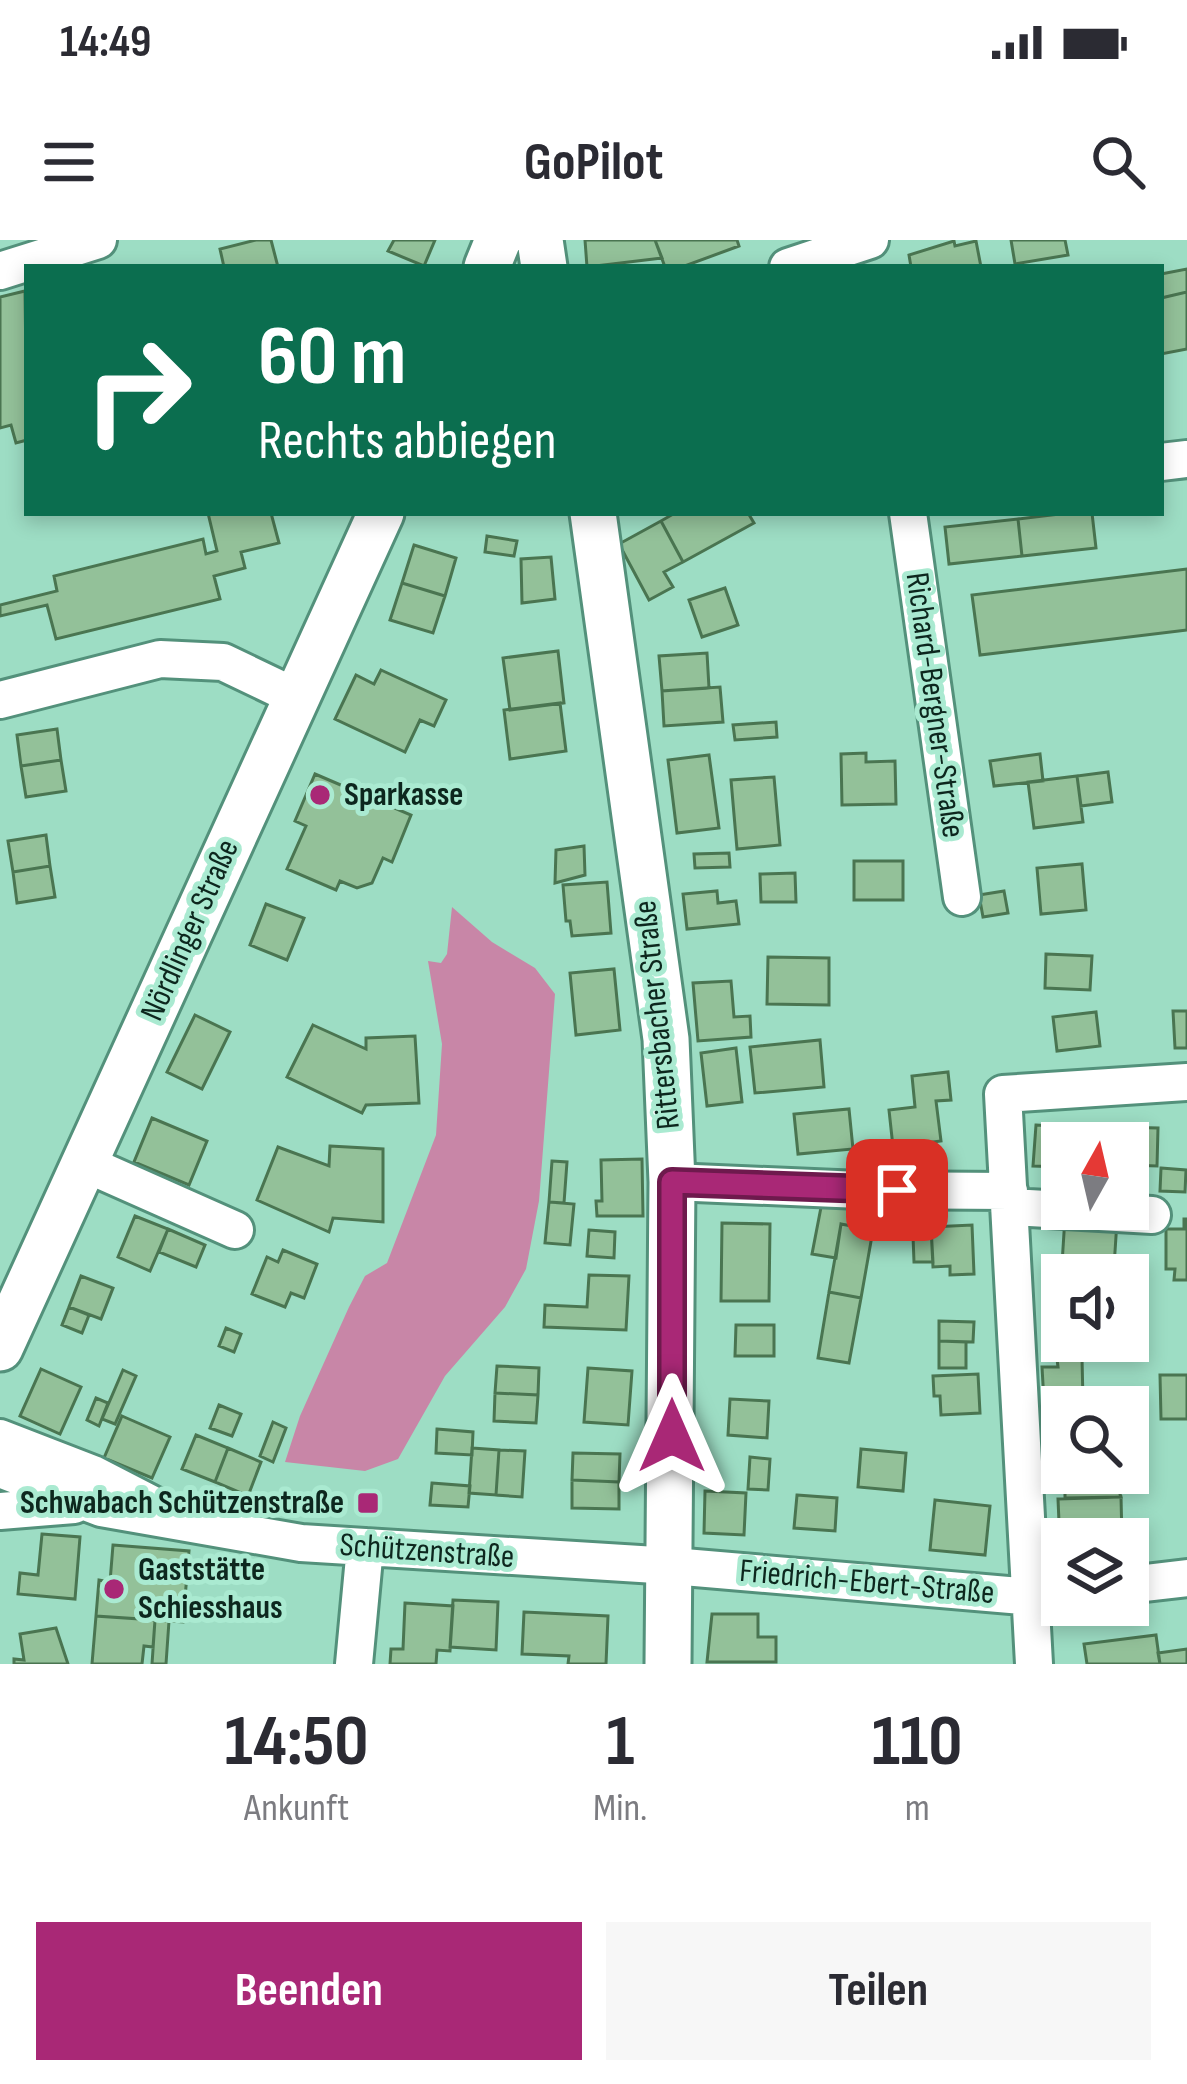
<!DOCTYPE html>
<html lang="de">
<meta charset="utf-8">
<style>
:root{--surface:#fff;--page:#f7f7f7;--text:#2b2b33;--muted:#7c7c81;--accent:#a92876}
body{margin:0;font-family:"Sofia Sans Condensed",sans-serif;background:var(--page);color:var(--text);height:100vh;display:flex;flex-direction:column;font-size:45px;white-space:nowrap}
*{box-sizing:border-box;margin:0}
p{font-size:39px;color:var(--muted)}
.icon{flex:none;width:66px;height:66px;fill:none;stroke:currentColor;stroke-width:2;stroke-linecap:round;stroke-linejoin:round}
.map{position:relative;height:1424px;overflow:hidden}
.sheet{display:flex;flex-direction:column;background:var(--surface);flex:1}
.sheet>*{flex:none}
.banner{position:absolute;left:24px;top:24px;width:1140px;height:252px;border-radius:0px;box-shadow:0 6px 18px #0003;background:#0b6e4f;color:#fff;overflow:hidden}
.needle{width:78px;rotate:8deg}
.fabs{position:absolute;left:1041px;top:882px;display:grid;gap:24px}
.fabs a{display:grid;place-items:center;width:108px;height:108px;border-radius:0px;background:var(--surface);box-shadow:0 6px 18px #0003;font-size:60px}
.pin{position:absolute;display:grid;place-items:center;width:102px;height:102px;color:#fff;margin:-51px;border-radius:24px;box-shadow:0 6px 18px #0006}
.me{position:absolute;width:132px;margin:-66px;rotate:0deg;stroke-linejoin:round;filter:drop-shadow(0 0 9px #0008)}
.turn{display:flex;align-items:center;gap:42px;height:252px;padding:0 36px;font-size:54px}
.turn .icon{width:156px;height:156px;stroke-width:2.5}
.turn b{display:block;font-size:84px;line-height:102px}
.eta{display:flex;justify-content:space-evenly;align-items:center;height:204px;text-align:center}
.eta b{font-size:72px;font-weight:700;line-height:84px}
.primary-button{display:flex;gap:24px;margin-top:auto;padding:24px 36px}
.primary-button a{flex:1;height:138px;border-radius:0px;background:var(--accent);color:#fff;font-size:48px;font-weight:700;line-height:138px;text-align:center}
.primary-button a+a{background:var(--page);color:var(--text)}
.status{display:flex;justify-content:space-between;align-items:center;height:84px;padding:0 60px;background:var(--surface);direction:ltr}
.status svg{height:33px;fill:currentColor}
header{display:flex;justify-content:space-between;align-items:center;height:156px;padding:0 36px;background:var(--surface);font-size:54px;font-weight:700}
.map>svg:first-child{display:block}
.green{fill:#c886a7}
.building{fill:#93c199;stroke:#4a7551;stroke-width:3}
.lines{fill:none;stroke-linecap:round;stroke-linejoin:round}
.minor-casing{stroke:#53917b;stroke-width:42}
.major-casing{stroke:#53917b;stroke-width:51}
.minor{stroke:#fff;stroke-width:36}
.major{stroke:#fff;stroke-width:45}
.route-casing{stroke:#6e1a4d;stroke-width:30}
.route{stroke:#a92876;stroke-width:21}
.poi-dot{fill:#a92876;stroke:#aaead1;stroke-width:4.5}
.labels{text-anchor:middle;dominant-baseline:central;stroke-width:10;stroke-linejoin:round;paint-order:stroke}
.street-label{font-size:33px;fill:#0d271e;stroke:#aaead1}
.poi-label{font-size:33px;font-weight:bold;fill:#0d271e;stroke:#aaead1;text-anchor:start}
</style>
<div class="status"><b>14:49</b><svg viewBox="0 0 49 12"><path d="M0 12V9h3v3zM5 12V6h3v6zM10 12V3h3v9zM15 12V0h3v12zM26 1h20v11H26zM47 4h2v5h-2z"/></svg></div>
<header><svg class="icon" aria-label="menu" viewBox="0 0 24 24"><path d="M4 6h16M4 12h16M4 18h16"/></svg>GoPilot<svg class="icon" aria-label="search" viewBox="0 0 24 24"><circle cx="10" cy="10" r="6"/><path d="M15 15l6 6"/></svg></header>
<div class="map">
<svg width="1187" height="1424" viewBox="0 0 1187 1424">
<rect width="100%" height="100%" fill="#9dddc4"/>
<path class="green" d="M452 667 492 702 535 728 555 754 539 961 526 1029 505 1067 445 1136 398 1219 365 1231 285 1222 300 1176 349 1067 365 1036 387 1023 436 895 442 804 428 721 441 723 447 714Z"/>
<path class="building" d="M256 0H271L278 27H224L220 9Z
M394 0H435L424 26 388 11Z
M585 0H655L662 18 587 27Z
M655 0H737L739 6 682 27H665Z
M1011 0H1065L1068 15 1015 24Z
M954 1 955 6 976 1 981 27H911L909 15Z
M1187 29V52L1161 58V34Z
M25 51 27 200 16 203 11 185 0 188V57Z
M1187 52V109L1161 114V58Z
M208 273H271L279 303 241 312 245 328 214 336 220 359 56 399 47 365 0 376V365L57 351 54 336 203 299 206 314 217 311Z
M675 273H748L754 283 683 322 661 281Z
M1068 273H1092L1096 308 1022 316 1018 279Z
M1018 279 1022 316 949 324 945 287Z
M661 281 683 322 664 332 673 347 649 360 619 304Z
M487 296 517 301 514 316 485 312Z
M414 305 456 318 445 356 402 343Z
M551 317 555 359 522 363 521 319Z
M1187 329V390L980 415 972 355Z
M402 343 445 356 433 393 390 380Z
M725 348 738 385 702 397 689 360Z
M558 411 564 463 510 470 503 418Z
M707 413 709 448 662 451 659 416Z
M381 430 446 460 434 486 420 480 405 512 335 479 356 435 374 444Z
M720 447 723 482 664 486 662 451Z
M560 463 566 511 510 519 504 470Z
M776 482 777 497 735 500 733 485Z
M57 489 61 520 21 526 17 495Z
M866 513V522L895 521 896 564 842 565 841 514Z
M1040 514 1043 541 994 546 990 521Z
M709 515 719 588 677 593 668 520Z
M61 520 66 551 26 557 21 526Z
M1108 532 1112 562 1081 566 1077 536Z
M315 534 411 575 392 622 383 618 372 643 357 648 340 641 336 650 287 629 306 586 295 581Z
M1077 536 1083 582 1034 588 1028 542Z
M774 537 780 605 737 609 731 540Z
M46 595 50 626 13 632 8 601Z
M584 606 585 635 555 643 556 610Z
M729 613 730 627 695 628 694 614Z
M854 621H903V660H854Z
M1082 624 1086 670 1041 674 1037 628Z
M50 626 55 657 17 663 13 632Z
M795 633 796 662H761L760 634Z
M607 642 611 693 572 696 570 681H566L563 645Z
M717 651 718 663 736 661 739 684 687 689 683 654Z
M1004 651 1008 673 983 677 979 655Z
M266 664 304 678 287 720 250 705Z
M1046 714 1092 716 1090 750 1045 748Z
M768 717 829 718V765L767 764Z
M614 729 620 790 576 795 570 733Z
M731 741 734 777 750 776 751 797 698 801 693 743Z
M1173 771H1187V808H1175Z
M1096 772 1100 806 1057 811 1053 777Z
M195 775 230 792 202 849 167 832Z
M313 785 366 809V798L415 796 419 863 366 865 362 873 287 837Z
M820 800 824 847 755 853 750 807Z
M736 808 742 862 707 866 701 813Z
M948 832 951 860 936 861 941 901 893 907 889 870 915 867 912 836Z
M849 869 853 909 798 914 794 874Z
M152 878 207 901 189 945 134 922Z
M1036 885 1083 888 1082 903H1062V927L1033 926Z
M1115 887 1158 888 1157 926 1128 925V903H1115Z
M330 906 383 909V982L333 978 329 992 257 960 278 907 329 926Z
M642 919 643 976H597L596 961H602L601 920Z
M552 921 567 922 564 963 549 962Z
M1161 928 1186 930 1185 952 1160 951Z
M823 957 877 966 873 990 841 984 836 1018 812 1014Z
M549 962 574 964 570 1005 545 1003Z
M942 968 943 986 931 987 933 1022H914L912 969Z
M135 976 168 989 150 1031 118 1017Z
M1065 977 1117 981 1114 1027 1062 1024Z
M1184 979H1187V1040H1174L1175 1029H1166V989H1184Z
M722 983 770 984 769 1061H721Z
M841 984 873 990 861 1058 829 1052Z
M972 985 974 1034 950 1035V1026L933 1027 931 987Z
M168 989 205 1005 196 1027 159 1012Z
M589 990 615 992 614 1018 587 1016Z
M283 1010 317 1024 304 1058 291 1053 285 1067 252 1054 267 1017 278 1022Z
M589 1035 629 1036 626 1090 544 1087 545 1065 587 1067Z
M81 1036 113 1048 101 1079 69 1067Z
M829 1052 861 1058 849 1123 818 1118Z
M69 1067 89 1075 82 1093 62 1085Z
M939 1081 974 1082 973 1102 939 1101Z
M736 1085H774V1116H735Z
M226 1088 241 1094 234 1112 219 1106Z
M939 1101 966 1102V1128H939Z
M1082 1118 1083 1161 1044 1162 1042 1127H1058L1057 1119Z
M497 1126 539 1128 538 1155 495 1153Z
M588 1128 632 1131 628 1185 584 1182Z
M41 1129 81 1147 60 1194 20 1176Z
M123 1130 136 1136 115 1184 102 1179Z
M978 1134 980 1173 941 1175 940 1156H934L933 1136Z
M1160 1135H1187V1179H1161Z
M495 1153 538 1155 536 1183 494 1181Z
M96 1158 108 1163 99 1186 87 1180Z
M730 1159 769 1161 767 1198 728 1195Z
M219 1165 241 1174 232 1196 210 1188Z
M122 1176 170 1197 152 1238 104 1218Z
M273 1182 286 1188 273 1222 260 1216Z
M437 1189 473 1192 472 1215 436 1213Z
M196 1195 228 1208 215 1242 182 1229Z
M1055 1203H1062V1233H1128V1204L1138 1234 1116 1242 1121 1257 1065 1258V1249H1056Z
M228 1208 261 1222 248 1256 215 1242Z
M472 1208 499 1210 496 1255 469 1253Z
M861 1209 906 1213 903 1251 858 1247Z
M499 1210 525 1211 522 1257 496 1255Z
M573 1213 620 1214 619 1242 572 1240Z
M750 1217 770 1219 768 1250 748 1249Z
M572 1240 619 1242V1269L572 1268Z
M432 1243 470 1246 468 1267 430 1265Z
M705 1251 746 1253 744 1295 704 1293Z
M797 1255 837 1258 835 1291 794 1288Z
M1121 1257 1122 1299H1062L1060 1305 1058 1259Z
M935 1260 990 1266 985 1315 930 1310Z
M42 1294 80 1297 75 1359 18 1354 20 1333 38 1335Z
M113 1305 189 1311 183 1382 96 1376 99 1340 110 1342Z
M453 1360 498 1362 496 1410 450 1407Z
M405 1363 453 1366 450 1411 437 1410 436 1424H390L391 1409H403Z
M524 1372 608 1376 606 1424H568L569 1416 522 1414Z
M712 1374H758V1397H776V1422H707Z
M96 1376 155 1380 153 1407 144 1406 142 1424H92Z
M155 1380 169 1381 166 1424H152Z
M56 1388 68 1424H14V1419L24 1420 20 1394Z
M1156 1395 1160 1424H1087L1084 1404Z
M1187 1409V1424H1160L1158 1413Z"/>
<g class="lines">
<defs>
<path id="minor" d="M788 27 870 0
M0 31 98 0
M1161 222 1187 219
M908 273 962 657
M0 460 160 419 223 422 296 457
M84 923 235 990
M672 942 860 950 1009 951
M1010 967 1152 975
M0 1198 93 1234 155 1266
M0 1229 101 1268 301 1303 672 1326 1033 1357 1062 1353
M0 1271 74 1265
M1128 1345 1187 1338
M354 1424 365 1307
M1034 1424 1003 854 1187 842"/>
<path id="major" d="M540 0 544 27
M487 27 498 0
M593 273 666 799 672 942 668 1424
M0 1108 381 273"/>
</defs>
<use href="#minor" class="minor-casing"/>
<use href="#major" class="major-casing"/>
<use href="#minor" class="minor"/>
<use href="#major" class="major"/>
</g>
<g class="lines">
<defs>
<path id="route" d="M672 1196V942L897 950"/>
</defs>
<use href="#route" class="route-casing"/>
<use href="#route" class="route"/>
</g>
<g class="poi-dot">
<circle cx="320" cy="555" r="12"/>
<rect x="356" y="1251" width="24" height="24" rx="6"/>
<circle cx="114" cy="1349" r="12"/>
</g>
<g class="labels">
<g class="street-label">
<text transform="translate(935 465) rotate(82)">Richard-Bergner-Straße</text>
<text transform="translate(190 690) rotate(-66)">Nördlinger Straße</text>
<text transform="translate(657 775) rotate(-96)">Rittersbacher Straße</text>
<text transform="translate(427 1311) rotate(4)">Schützenstraße</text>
<text transform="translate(867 1342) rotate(5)">Friedrich-Ebert-Straße</text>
</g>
<g class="poi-label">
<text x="344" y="555">Sparkasse</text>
<text x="344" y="1263" text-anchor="end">Schwabach Schützenstraße</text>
<text x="138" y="1330">Gaststätte<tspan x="138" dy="38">Schiesshaus</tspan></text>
</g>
</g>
</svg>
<div class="fabs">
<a><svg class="needle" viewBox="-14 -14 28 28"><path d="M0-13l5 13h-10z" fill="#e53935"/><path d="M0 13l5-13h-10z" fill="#7c7c81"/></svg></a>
<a><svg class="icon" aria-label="sound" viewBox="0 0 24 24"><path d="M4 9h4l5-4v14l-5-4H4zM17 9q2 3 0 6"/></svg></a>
<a><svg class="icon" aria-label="search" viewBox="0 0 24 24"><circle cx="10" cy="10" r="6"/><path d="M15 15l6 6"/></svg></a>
<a><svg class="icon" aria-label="layers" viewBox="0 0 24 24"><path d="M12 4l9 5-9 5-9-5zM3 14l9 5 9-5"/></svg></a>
</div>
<div class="pin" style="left:897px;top:950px;background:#d93025"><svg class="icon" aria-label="arrive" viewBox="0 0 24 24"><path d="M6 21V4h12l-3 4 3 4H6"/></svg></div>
<svg class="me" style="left:672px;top:1196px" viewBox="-20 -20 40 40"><path d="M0-17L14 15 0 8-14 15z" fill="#a92876" stroke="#fff" stroke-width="4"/></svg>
<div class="banner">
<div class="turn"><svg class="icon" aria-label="right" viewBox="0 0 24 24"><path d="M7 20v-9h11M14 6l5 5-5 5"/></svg><div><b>60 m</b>Rechts abbiegen</div></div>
</div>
</div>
<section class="sheet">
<div class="eta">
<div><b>14:50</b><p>Ankunft</p></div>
<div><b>1</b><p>Min.</p></div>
<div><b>110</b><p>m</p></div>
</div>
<div class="primary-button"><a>Beenden</a><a>Teilen</a></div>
</section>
